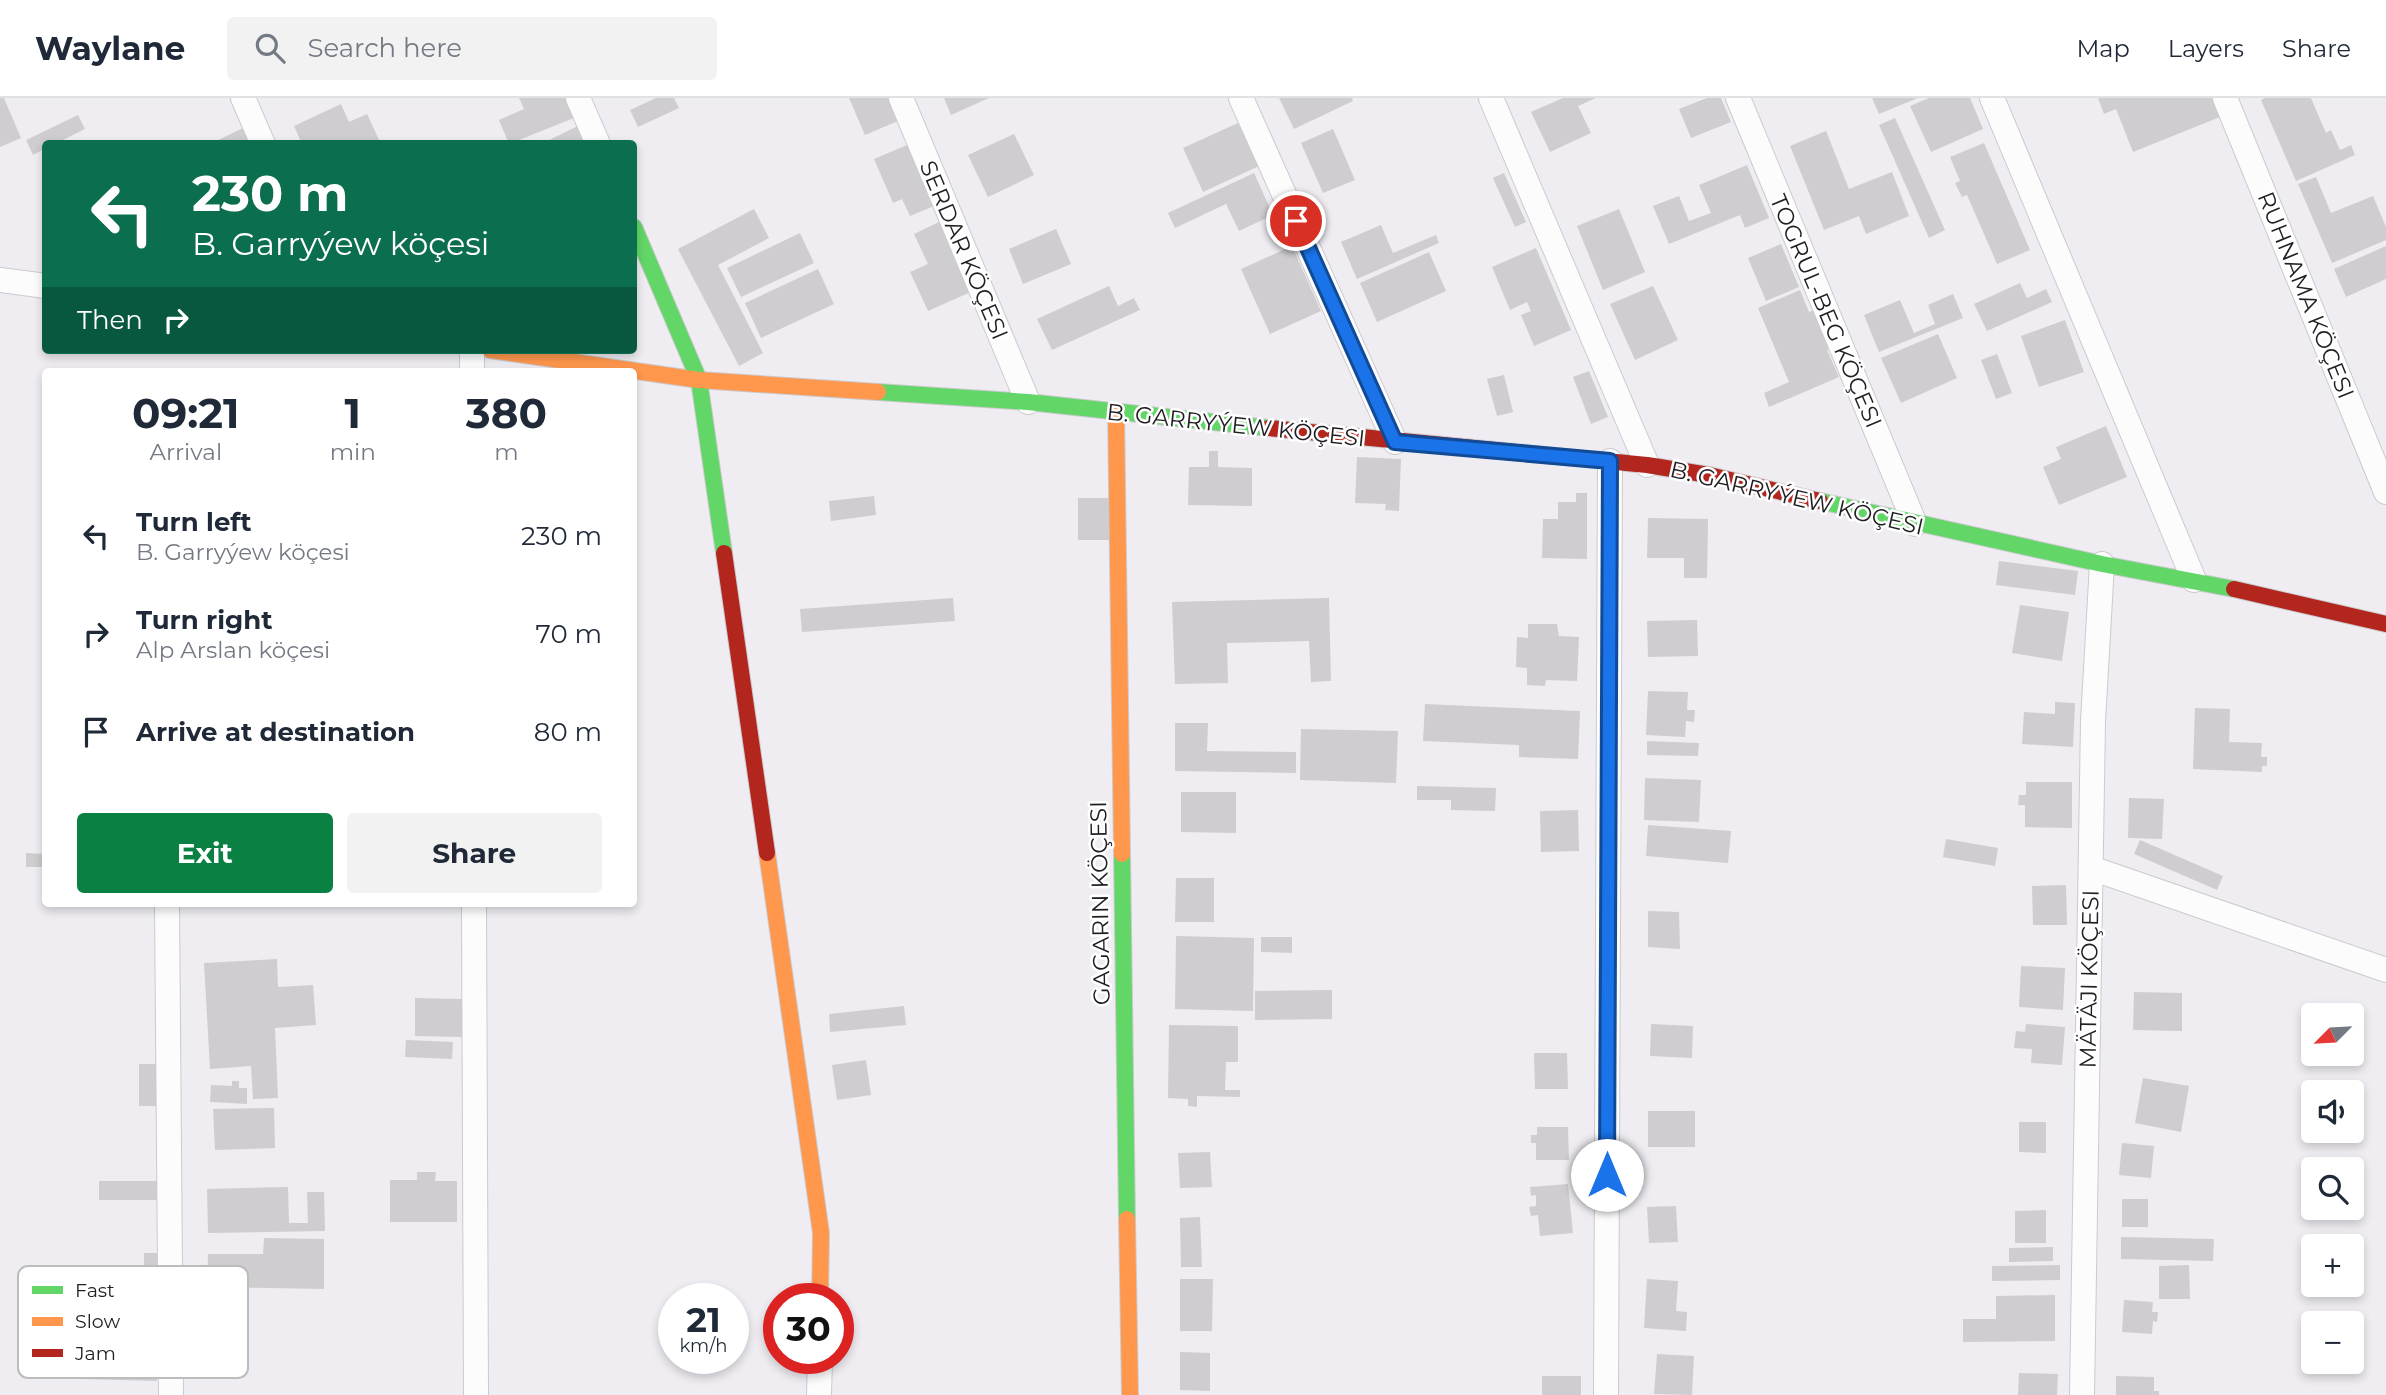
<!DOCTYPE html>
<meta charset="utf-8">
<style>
:root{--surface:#fff;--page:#f2f2f3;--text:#1f2937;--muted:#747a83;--line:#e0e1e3;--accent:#0b8043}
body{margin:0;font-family:Montserrat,sans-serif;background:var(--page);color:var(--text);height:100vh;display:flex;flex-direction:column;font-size:26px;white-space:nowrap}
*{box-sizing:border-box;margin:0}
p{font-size:23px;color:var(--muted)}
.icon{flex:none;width:38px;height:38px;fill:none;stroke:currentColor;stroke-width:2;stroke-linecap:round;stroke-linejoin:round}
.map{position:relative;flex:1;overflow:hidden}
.details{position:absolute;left:42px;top:270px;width:595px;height:539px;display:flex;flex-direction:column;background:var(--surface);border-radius:7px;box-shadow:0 4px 10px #0003}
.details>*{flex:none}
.guide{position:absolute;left:42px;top:42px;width:595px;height:214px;border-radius:7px;box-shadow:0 4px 10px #0003;background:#0b6e4f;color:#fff;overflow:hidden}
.needle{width:46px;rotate:246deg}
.controls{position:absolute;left:2301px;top:905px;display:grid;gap:14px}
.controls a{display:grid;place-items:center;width:63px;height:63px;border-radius:7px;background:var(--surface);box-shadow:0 4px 10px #0003;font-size:35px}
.speed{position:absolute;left:658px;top:1185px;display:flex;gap:14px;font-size:35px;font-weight:700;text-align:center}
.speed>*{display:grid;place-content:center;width:91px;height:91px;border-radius:50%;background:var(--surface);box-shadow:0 4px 10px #0003;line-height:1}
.speed small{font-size:18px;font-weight:400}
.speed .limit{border:10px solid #d22;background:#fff;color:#111}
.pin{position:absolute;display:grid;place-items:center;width:60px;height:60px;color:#fff;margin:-30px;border:4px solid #fff;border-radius:50%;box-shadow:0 2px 7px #0007}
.me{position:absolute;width:77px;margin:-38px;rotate:0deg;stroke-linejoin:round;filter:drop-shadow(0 0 5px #0008)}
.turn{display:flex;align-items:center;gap:24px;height:147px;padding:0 35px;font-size:32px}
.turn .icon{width:91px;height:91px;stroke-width:2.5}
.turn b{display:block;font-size:49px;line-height:60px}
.then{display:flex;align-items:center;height:66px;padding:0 35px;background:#0003;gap:14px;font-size:26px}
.eta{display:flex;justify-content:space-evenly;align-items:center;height:119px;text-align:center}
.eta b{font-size:42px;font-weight:700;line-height:49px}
.primary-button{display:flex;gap:14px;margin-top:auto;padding:14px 35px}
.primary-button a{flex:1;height:80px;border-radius:7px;background:var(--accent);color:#fff;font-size:28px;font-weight:700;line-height:80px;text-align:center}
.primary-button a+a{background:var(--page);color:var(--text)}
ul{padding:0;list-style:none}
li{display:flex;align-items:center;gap:21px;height:98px;padding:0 35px}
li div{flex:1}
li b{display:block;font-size:26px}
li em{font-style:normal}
header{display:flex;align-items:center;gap:42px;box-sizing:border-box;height:98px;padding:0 35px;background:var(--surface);border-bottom:2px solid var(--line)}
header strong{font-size:33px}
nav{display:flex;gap:38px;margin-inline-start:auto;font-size:24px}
.search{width:490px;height:63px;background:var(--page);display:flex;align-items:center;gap:18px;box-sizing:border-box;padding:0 24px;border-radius:7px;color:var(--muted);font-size:26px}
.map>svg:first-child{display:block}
.building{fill:#cfcdd0}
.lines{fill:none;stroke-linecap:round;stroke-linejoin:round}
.street-casing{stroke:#cbcace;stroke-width:26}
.fast-casing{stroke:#cbcace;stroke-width:18}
.slow-casing{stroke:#cbcace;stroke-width:18}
.jam-casing{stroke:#cbcace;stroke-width:18}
.street{stroke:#fdfcfd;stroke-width:24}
.fast{stroke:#63d668;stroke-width:16}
.slow{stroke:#ff974d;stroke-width:16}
.jam{stroke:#b3261e;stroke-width:16}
.route-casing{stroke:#114b97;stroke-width:18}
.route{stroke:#1a73e8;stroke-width:12}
.labels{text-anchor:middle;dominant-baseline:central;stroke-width:5;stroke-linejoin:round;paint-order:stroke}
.street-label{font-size:23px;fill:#201e22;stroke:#fff}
.key{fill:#fff;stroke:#bcbcbd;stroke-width:2}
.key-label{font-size:19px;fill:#201e22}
</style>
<header>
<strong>Waylane</strong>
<div class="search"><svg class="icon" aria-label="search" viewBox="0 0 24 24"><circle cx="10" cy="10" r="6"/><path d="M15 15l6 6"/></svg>Search here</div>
<nav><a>Map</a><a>Layers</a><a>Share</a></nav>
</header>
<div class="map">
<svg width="2386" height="1297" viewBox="0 0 2386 1297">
<rect width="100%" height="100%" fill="#efedf2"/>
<path class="building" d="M0 0H4L21 40 0 49Z
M519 0H566L574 20 509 46 499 22 524 11Z
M656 0H674L679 10 638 29 630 12Z
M849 0H889L898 23 865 37Z
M944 0H989L951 17Z
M1279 0H1352L1353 3 1294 31Z
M1563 0H1596L1578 8 1591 35 1550 54 1531 14Z
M1707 0H1721L1731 24 1691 40 1679 11Z
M1872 0H1918L1879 16Z
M1929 0H1970L1983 31 1931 54 1910 8Z
M2098 0H2213L2220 19 2133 54 2116 11 2104 16Z
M2265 0H2311L2326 35 2331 32 2340 52 2351 47 2355 57 2296 83 2261 2Z
M341 6 349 24 367 16 381 46H302L294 28Z
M78 17 85 31 55 46H46V50L33 57 26 42Z
M1895 20 1945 132 1929 140 1879 27Z
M1238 25 1259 68 1203 94 1183 50Z
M582 26 591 46H541Z
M245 29 252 46H210Z
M1333 31 1355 82 1323 95 1301 45Z
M1826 33 1849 91 1892 74 1909 118 1866 136 1859 118 1824 132 1790 48Z
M1014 36 1034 77 988 99 968 57Z
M1984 45 2030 152 1997 166 1967 97 1962 99 1955 85 1960 83 1950 59Z
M907 47 934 108 910 118 902 101 893 105 874 61Z
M1747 67 1769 120 1745 130 1740 117 1669 146 1653 108 1679 98 1689 123 1711 115 1699 87Z
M1254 75 1273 117 1239 133 1226 106 1175 130 1168 115Z
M1504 75 1526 124 1515 129 1493 80Z
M2316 79 2331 115 2373 98 2386 129V142L2332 165 2298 86Z
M754 111 769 140 718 167 763 255 739 268 678 151Z
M1619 111 1645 174 1603 192 1577 128Z
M941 123 973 193 928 213 910 174 928 166 914 136Z
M1381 127 1393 155 1436 137 1439 145 1357 181 1341 144Z
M1056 131 1071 166 1023 186 1009 151Z
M800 135 814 165 741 199 727 170Z
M1781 146 1799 189 1766 203 1748 160Z
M1292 148 1321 213 1270 236 1241 171Z
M2386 148V181L2346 199 2334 171Z
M1536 150 1571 232 1534 248 1521 217 1531 213 1527 204 1510 212 1492 169Z
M1429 154 1446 193 1377 224 1360 185Z
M818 171 834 206 761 240 745 205Z
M2020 185 2027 200 2046 191 2052 204 1987 233 1974 206Z
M1109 188 1118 208 1134 200 1140 212 1052 252 1037 221Z
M1653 188 1678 242 1635 262 1610 206Z
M1800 192 1809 214 1820 210 1837 248 1827 252 1839 279 1769 309 1764 295 1789 284 1758 210Z
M1953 196 1963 220 1879 254 1864 217 1900 202 1914 235 1935 226 1928 207Z
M2065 222 2084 274 2039 289 2021 238Z
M1938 236 1957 280 1901 305 1881 260Z
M1997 256 2012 295 1996 301 1981 262Z
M1589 273 1608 319 1591 326 1573 279Z
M1504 277 1513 314 1497 318 1487 281Z
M2106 328 2127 379 2059 407 2043 369 2061 361 2056 349Z
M1209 353H1218V369L1252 370V408L1188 407 1189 369H1209Z
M1357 359 1401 361 1399 413 1385 412 1386 406 1355 405Z
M1576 395H1587V461L1542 460 1543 421H1558V404H1576Z
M874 398 876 417 831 423 829 403Z
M1078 400H1114V442H1078Z
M1648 420 1708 421 1707 480H1684V460H1647Z
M1999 463 2078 473 2075 497 1996 487Z
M953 500 955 523 802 534 800 511Z
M1329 500 1331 583 1311 584 1309 543 1227 545 1228 585 1175 586 1172 504Z
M2020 507 2069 514 2062 563 2012 555Z
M1697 522 1698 558 1648 559 1647 523Z
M1528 526H1557L1559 538 1579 539 1577 583 1546 582 1545 588 1527 587V570L1516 569 1517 539 1528 540Z
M1648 593 1688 594 1687 612H1695L1694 624 1686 623 1685 639 1646 637Z
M2055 604 2075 605 2073 649 2022 646 2024 614 2055 616Z
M1425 606 1580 613 1578 661 1519 659V647L1423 643Z
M2195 610 2230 611 2229 644 2262 645 2261 659H2267V668H2262V674L2193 671Z
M1175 625H1208L1207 653 1296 654V675L1175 673Z
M1301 631 1398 633 1396 685 1300 682Z
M1647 643 1699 645 1698 658 1647 657Z
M1645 680 1701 682 1699 724 1644 722Z
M2026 684H2072V730L2025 729V707H2018L2019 697H2026Z
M1417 688 1496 690 1495 713 1451 712V702H1417Z
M1181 694H1236V735L1181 734Z
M2129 700 2164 701 2162 741 2128 740Z
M1578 712 1579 753 1541 754 1540 713Z
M1648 727 1731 733 1728 765 1646 758Z
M1946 741 1998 750 1995 768 1943 759Z
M2140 742 2223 778 2217 792 2134 756Z
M26 755 46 756V769H26Z
M1176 780H1214V824H1175Z
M2066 787 2067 827H2033L2032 788Z
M1648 813 1679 814 1680 851 1648 849Z
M1176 838 1254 840 1253 913 1175 911Z
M1261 839H1292V855L1261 854Z
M277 861 278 889 313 887 316 927 275 930 278 1000 253 1001 251 968 210 971 204 865Z
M2021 868 2065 870 2063 912 2019 909Z
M1332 892V921L1255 922V893Z
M2134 894 2182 895V933L2133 932Z
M415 900 463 901 462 939 415 938Z
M904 908 906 927 830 934 829 916Z
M1651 926 1693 928 1692 960 1650 958Z
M2026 926 2065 929 2062 967 2031 965 2032 951 2014 950 2016 933 2025 934Z
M1169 927 1238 928V964H1226L1225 992H1240V999L1197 998V1009L1188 1008V1001L1168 1000Z
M406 942 453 944 452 961 405 959Z
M1534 955H1567L1568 991H1535Z
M866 962 871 997 837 1002 832 967Z
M139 966H158V1008H139Z
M2143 980 2189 988 2181 1034 2135 1025Z
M232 983H239V990H247V1006L210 1004 211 987 232 988Z
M274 1010 275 1050 215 1052 213 1011Z
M1648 1013H1695V1049H1648Z
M2019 1024H2046V1055L2019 1054Z
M1537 1029H1568L1569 1062H1536V1045H1531V1037H1537Z
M2122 1045 2154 1048 2151 1080 2119 1077Z
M1210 1054 1212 1089 1180 1090 1178 1055Z
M417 1074H436L435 1083H457V1124H390V1082H417Z
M99 1083H166V1102H99Z
M1568 1086 1573 1135 1540 1138 1538 1117 1531 1118 1529 1109 1536 1108V1097L1531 1098 1530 1089Z
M288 1089 289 1125H308L307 1094H324L325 1133 208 1135 207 1091Z
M2122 1101H2148V1129H2122Z
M1676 1108 1678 1144 1649 1145 1647 1109Z
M2046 1112V1145H2015V1113Z
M1200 1119 1202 1169H1181L1180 1120Z
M2121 1139 2214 1141 2213 1163 2121 1161Z
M264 1140 324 1141V1191L207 1189 208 1156H263Z
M2053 1149V1163L2009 1164V1150Z
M144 1155H163V1220H87V1178H144Z
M2060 1167V1182L1992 1183V1168Z
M2189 1167 2190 1201H2159V1168Z
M1180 1181H1213L1212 1233H1180Z
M1647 1181 1678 1183 1676 1213 1687 1214 1686 1233 1644 1230Z
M2055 1197V1243L1963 1244V1221H1996V1198Z
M2124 1202 2153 1204 2152 1214H2158L2157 1224 2153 1223 2152 1236 2122 1234Z
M1180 1254 1210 1255V1293L1180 1292Z
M1657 1256 1694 1258 1692 1297 1654 1296Z
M83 1259 157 1261V1283L83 1281Z
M2019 1275 2058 1276 2057 1297H2018Z
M1542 1278H1581V1297H1542Z
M2116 1278 2154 1279V1293H2159V1297H2116Z"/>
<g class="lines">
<defs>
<path id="street" d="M243 0 263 46
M578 0 598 46
M901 0 1028 304
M1241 0 1395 344
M1491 0 1647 367
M1738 0 1915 426
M1992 0 2194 482
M2225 0 2386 394
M0 182 46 188
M472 252V273
M2091 770 2386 872
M167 805 171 1297
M474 805 476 1297
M819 1297 820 1260
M1606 1297 1610 363
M2082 1297 2093 623 2102 466"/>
<path id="fast" d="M634 129 699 282 724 455
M878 294 1028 304 1269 330
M1820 403 2102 466 2234 491
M1122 756 1127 1121"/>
<path id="slow" d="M490 252 699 282 878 294
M1116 313 1122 756
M767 755 821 1135 820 1200
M1127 1121 1130 1297"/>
<path id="jam" d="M1269 330 1647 367 1709 377 1820 403
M724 455 767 755
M2234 491 2386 526"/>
</defs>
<use href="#street" class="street-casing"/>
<use href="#fast" class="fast-casing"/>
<use href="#slow" class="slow-casing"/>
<use href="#jam" class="jam-casing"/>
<use href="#street" class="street"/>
<use href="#fast" class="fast"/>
<use href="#slow" class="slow"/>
<use href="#jam" class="jam"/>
</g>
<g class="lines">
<defs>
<path id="route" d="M1296 123 1395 344 1610 363 1607 1077"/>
</defs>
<use href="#route" class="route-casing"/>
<use href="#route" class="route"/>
</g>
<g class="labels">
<g class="street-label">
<text transform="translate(964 152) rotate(67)">SERDAR KÖÇESI</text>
<text transform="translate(2306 197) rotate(68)">RUHNAMA KÖÇESI</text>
<text transform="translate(1826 213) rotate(67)">TOGRUL-BEG KÖÇESI</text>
<text transform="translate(1236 327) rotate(6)">B. GARRYÝEW KÖÇESI</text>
<text transform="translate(1797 400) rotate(13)">B. GARRYÝEW KÖÇESI</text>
<text transform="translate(1100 805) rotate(-91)">GAGARIN KÖÇESI</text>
<text transform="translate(2089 881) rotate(-89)">MÄTÄJI KÖÇESI</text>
</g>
</g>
<rect x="18" y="1168" width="230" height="112" rx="10" class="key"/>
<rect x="32" y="1188" width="31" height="8" fill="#63d668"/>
<rect x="32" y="1219" width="31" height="9" fill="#ff974d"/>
<rect x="32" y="1251" width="31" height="8" fill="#b3261e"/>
<g class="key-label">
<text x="75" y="1199">Fast</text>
<text x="75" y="1230">Slow</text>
<text x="75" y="1262">Jam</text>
</g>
</svg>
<div class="controls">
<a><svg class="needle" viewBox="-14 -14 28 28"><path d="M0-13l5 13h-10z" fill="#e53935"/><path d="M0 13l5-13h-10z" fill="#747a83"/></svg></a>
<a><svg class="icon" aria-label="sound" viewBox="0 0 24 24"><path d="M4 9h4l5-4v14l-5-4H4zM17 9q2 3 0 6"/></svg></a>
<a><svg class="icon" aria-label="search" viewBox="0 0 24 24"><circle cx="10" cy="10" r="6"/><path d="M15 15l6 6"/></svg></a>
<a>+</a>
<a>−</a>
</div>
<div class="speed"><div>21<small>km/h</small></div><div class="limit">30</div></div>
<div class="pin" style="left:1296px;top:123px;background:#d93025"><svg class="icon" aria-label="arrive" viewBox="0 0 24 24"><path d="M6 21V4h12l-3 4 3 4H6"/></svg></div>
<svg class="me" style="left:1607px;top:1077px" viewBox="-20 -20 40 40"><circle r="19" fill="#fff"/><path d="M0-13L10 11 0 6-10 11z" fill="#1a73e8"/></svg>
<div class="guide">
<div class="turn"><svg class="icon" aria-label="left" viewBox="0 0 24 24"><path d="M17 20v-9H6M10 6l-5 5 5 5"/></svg><div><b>230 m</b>B. Garryýew köçesi</div></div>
<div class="then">Then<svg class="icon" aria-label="right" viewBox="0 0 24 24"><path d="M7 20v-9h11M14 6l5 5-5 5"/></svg></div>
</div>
<section class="details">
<div class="eta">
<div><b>09:21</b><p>Arrival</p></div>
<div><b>1</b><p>min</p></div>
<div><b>380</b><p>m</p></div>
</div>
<ul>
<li><svg class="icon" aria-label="left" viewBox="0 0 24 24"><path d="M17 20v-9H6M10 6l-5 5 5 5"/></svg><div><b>Turn left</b><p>B. Garryýew köçesi</p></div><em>230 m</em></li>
<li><svg class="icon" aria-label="right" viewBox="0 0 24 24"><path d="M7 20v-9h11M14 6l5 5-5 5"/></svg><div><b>Turn right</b><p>Alp Arslan köçesi</p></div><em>70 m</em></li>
<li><svg class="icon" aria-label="arrive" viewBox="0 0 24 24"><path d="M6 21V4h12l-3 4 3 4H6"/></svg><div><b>Arrive at destination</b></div><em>80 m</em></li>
</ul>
<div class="primary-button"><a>Exit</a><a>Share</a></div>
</section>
</div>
